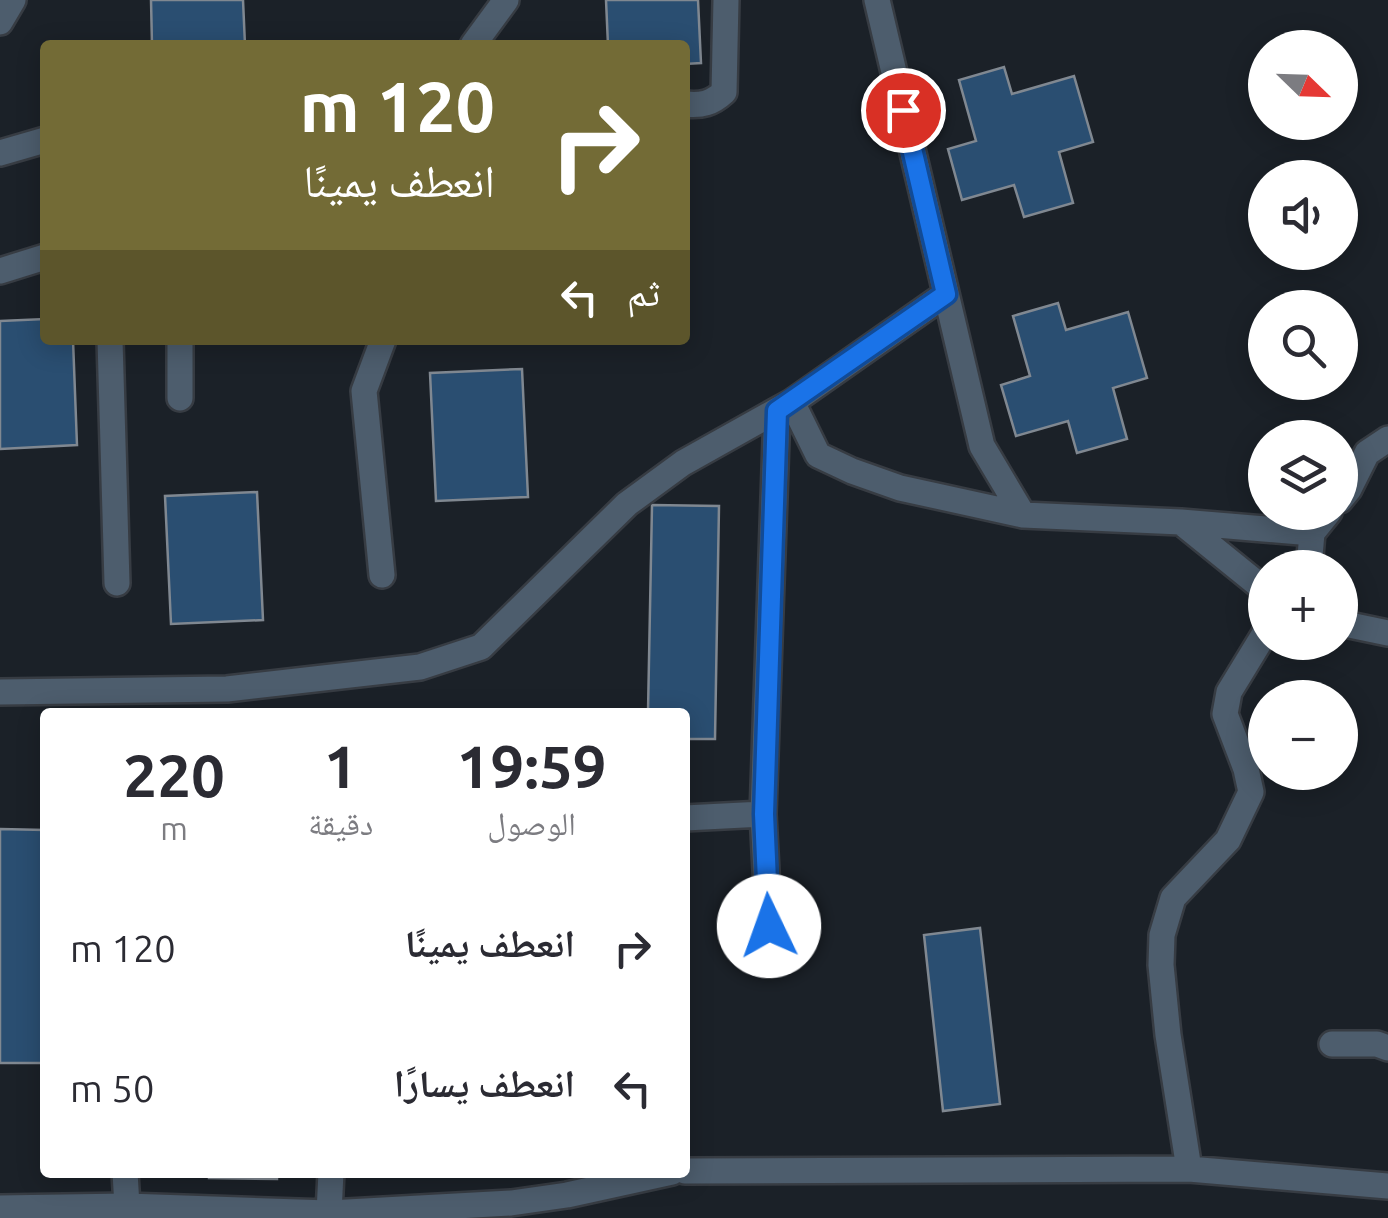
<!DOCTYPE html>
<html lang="ar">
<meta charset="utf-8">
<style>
:root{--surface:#fff;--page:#f2f2f3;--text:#2b2b33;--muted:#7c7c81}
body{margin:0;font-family:Ubuntu,"Noto Naskh Arabic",sans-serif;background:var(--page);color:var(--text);direction:rtl;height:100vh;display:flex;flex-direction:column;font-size:38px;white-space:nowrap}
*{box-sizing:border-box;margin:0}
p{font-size:32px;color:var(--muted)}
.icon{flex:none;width:55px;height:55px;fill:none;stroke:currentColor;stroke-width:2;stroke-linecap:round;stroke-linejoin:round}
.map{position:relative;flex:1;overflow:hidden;direction:ltr}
.details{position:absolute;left:40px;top:708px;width:650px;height:470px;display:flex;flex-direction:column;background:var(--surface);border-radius:10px;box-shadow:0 5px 25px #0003;direction:rtl}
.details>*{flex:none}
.top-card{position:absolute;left:40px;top:40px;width:650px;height:305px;border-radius:10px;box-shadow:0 5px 25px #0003;direction:rtl;background:#736b36;color:#fff;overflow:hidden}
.needle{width:65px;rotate:113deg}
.controls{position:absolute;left:1248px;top:30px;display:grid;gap:20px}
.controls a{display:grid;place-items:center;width:110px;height:110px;border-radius:50%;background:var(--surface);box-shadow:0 5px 25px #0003;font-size:50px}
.pin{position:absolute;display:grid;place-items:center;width:85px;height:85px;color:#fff;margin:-42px;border:5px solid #fff;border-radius:50%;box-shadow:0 2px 10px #0007}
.me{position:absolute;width:110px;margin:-55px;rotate:357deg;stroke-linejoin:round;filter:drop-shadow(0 0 8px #0008)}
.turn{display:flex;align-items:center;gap:35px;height:210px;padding:0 30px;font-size:45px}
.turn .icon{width:130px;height:130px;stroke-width:2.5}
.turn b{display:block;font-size:70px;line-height:85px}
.then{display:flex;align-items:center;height:95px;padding:0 30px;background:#0003;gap:20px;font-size:38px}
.eta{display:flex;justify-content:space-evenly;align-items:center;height:170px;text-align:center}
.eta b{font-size:60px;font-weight:700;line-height:70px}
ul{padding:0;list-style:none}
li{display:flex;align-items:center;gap:30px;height:140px;padding:0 30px}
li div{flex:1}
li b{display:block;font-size:38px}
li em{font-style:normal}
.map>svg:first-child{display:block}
.building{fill:#2a4e71;stroke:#808891;stroke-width:2.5}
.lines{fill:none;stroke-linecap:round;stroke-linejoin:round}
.minor-casing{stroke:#373c43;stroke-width:30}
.minor{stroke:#4d5d6d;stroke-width:25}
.route-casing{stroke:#114b97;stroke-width:25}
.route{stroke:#1a73e8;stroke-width:18}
</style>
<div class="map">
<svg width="1388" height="1218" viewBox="0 0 1388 1218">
<rect width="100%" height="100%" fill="#1b2128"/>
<path class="building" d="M151 0H243L245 45H152Z
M606 0H698L701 63 685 64V45H608Z
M1004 67 1012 94 1074 76 1093 142 1059 152 1073 203 1024 217 1014 185 962 200 948 149 976 141 959 80Z
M1058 303 1066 330 1128 312 1147 378 1113 388 1127 439 1077 453 1068 421 1016 436 1001 385 1030 376 1013 316Z
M45 319V340H73L77 445 0 449V321Z
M522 369 528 497 436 501 430 373Z
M257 492 263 620 171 624 165 496Z
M652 505 719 506 715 739H685V712H648Z
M0 829 45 830V1063H0Z
M980 928 1000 1104 943 1111 924 935Z
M209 1172H277V1179L209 1178Z"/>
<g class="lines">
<defs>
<path id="minor" d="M877 0 982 446 1023 515
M0 22 13 0
M473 45 506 0
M685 104C702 106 712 103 724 92L726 0
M0 153 45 140
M0 271 45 257
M110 340 117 583
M180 398V340
M792 402 818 455 852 471 900 488 1023 515 1181 522 1265 590
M1340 500 1349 489 1367 453 1388 439
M1181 522 1312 533
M1309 568 1312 533 1329 512
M382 575 364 391 383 340
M1340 623 1388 633
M0 692 227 689 420 667 481 647 627 504 683 463 792 402 946 294
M685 818 763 814
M769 927 763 814 777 411
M1332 1044H1377L1388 1048
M1189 1169 1168 1035 1161 965 1162 935 1173 898 1228 840 1251 792 1246 769 1225 714 1229 692 1265 633
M685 1171 1189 1169 1388 1186
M125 1172 127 1206
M0 1208 127 1206 329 1213 511 1203 567 1195 672 1172
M329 1213 331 1172"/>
</defs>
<use href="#minor" class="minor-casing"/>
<use href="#minor" class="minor"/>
</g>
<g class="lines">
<defs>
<path id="route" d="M769 926 764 814 777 411 946 294 903 110"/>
</defs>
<use href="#route" class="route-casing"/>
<use href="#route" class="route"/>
</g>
</svg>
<div class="controls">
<a><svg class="needle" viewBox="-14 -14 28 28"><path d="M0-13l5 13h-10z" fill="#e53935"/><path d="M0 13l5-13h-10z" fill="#7c7c81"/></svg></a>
<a><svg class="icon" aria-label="sound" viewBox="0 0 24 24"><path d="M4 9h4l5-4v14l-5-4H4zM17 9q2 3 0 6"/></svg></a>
<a><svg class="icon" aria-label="search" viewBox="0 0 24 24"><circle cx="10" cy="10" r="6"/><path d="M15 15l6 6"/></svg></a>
<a><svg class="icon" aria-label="layers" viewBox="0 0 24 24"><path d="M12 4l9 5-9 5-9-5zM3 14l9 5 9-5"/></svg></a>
<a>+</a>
<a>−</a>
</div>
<div class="pin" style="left:903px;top:110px;background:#d93025"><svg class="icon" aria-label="arrive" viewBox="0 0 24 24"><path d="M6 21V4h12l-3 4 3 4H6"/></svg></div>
<svg class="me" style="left:769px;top:926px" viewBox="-20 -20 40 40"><circle r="19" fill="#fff"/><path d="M0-13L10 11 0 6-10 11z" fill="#1a73e8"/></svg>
<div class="top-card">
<div class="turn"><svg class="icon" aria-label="right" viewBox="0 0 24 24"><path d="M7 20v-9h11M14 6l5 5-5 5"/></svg><div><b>120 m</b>انعطف يمينًا</div></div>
<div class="then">ثم<svg class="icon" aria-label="left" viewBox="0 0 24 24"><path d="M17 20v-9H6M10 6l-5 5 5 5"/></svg></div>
</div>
<section class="details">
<div class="eta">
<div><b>19:59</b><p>الوصول</p></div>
<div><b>1</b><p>دقيقة</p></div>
<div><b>220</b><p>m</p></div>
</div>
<ul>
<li><svg class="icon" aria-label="right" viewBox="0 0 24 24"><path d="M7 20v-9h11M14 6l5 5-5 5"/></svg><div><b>انعطف يمينًا</b></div><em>120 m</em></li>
<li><svg class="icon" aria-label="left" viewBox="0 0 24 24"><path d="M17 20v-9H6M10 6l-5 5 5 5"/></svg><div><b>انعطف يسارًا</b></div><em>50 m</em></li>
</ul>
</section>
</div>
